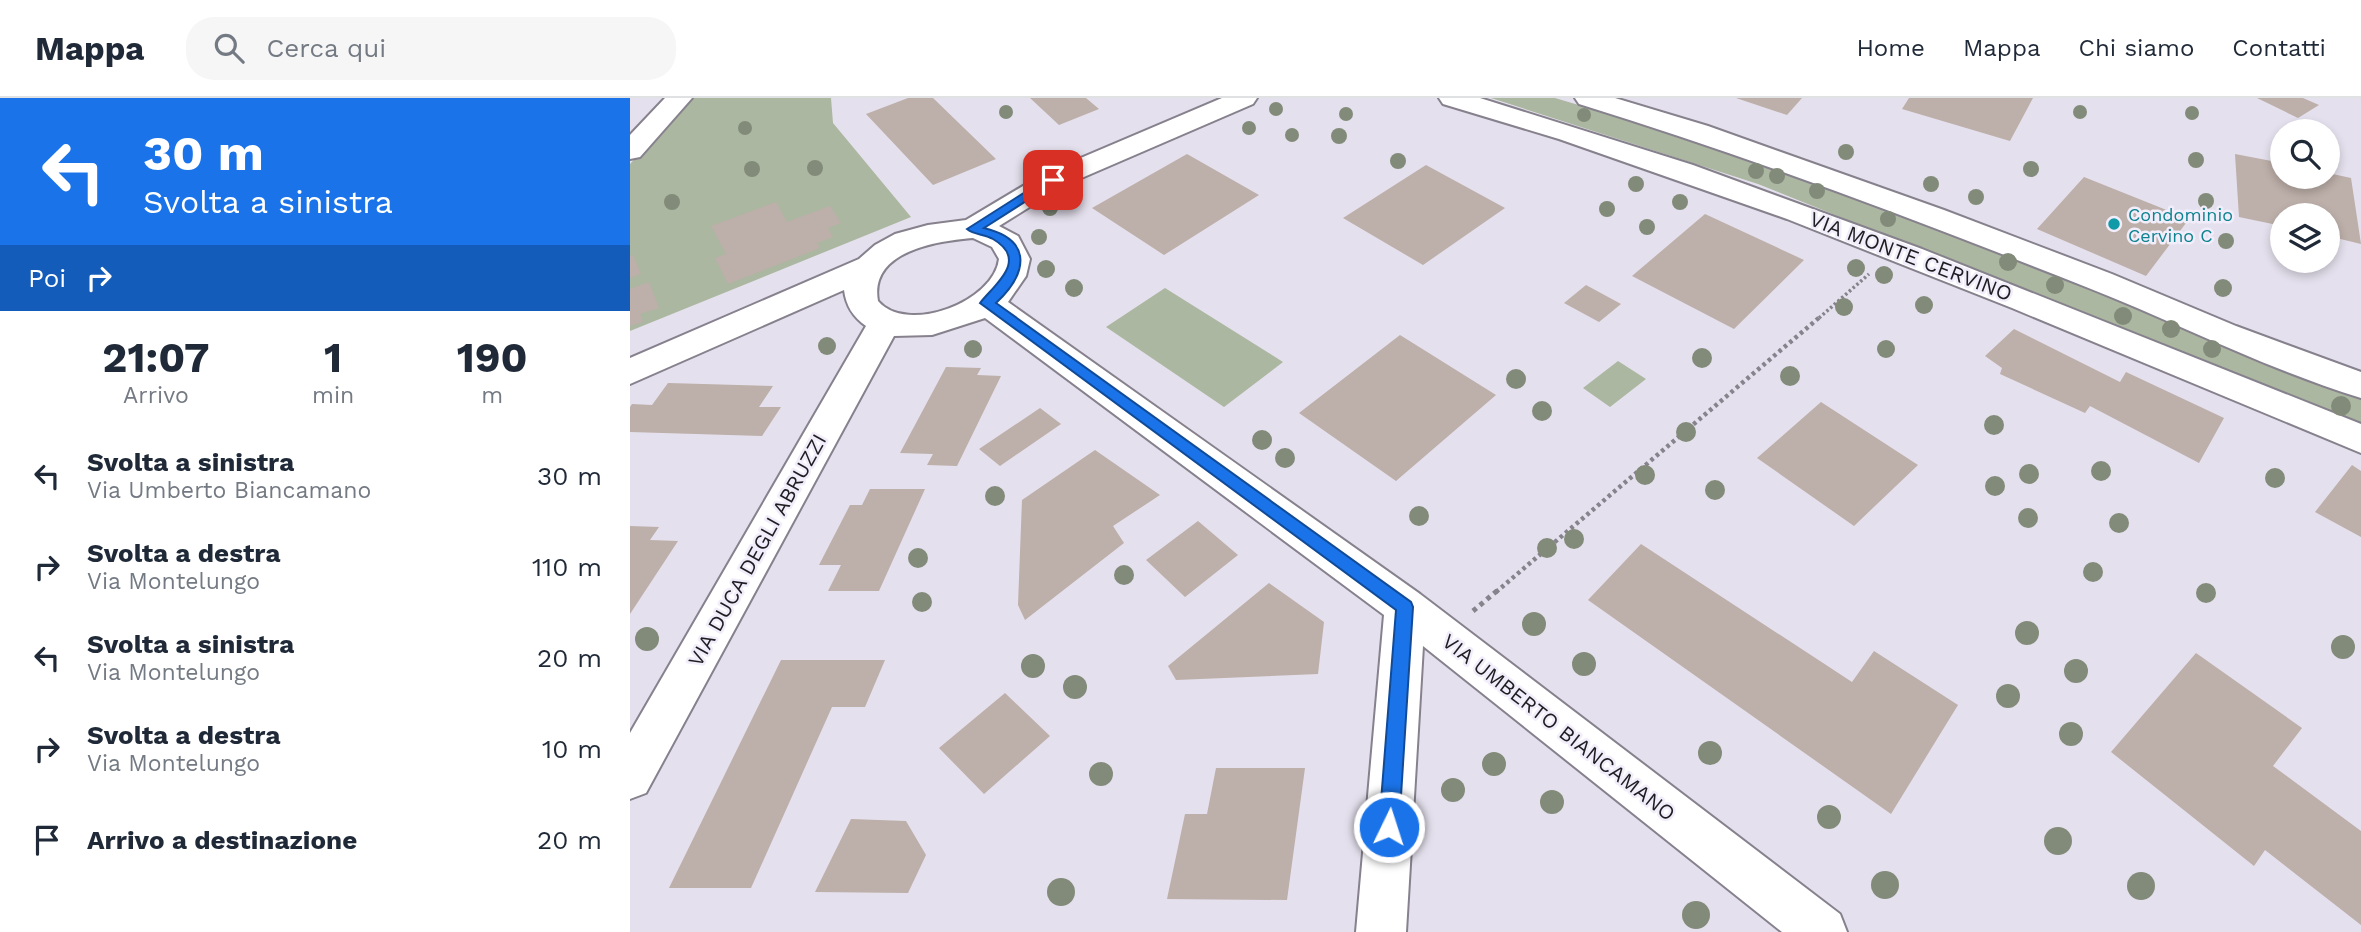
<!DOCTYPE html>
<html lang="it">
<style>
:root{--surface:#fff;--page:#f6f6f7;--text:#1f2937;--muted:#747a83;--line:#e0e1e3}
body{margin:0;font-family:"Work Sans",sans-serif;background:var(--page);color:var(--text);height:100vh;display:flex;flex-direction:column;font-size:26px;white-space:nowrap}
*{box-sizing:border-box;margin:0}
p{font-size:23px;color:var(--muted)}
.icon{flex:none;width:38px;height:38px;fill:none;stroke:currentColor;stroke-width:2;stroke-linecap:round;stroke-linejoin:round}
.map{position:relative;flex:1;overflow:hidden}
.drawer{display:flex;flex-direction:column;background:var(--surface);width:630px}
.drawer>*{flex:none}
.guide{background:#1a73e8;color:#fff;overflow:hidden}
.tools{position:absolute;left:1640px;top:21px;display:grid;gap:14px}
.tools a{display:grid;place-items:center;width:70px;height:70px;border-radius:50%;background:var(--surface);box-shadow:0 4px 10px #0003;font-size:35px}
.pin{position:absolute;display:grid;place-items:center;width:60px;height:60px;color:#fff;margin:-30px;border-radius:14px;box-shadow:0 4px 10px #0006}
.me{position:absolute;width:77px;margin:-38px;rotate:4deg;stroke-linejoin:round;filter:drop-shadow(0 0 5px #0008)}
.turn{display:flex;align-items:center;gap:24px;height:147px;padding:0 28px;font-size:32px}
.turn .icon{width:91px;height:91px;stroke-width:2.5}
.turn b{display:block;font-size:49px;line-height:60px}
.then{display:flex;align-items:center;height:66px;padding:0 28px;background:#0003;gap:14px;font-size:26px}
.eta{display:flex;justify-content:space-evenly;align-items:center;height:119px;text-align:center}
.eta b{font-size:42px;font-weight:700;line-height:49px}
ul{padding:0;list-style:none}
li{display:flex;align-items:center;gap:21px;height:91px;padding:0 28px}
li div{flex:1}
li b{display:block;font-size:26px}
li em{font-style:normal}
header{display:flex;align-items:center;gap:42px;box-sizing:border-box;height:98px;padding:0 35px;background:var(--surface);border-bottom:2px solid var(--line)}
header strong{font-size:33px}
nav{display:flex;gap:38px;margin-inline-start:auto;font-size:24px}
.search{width:490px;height:63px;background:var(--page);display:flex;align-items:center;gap:18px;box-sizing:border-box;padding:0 24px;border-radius:28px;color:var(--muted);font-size:26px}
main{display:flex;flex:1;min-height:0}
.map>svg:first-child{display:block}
.green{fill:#abb7a0}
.building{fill:#bdafa9}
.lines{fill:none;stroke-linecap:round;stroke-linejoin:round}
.minor-casing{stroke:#86818d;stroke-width:4}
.path-far2{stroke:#86838c;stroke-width:3.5;stroke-dasharray:2.5 2.5;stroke-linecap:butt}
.path-far1{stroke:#86838c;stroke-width:4.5;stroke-dasharray:3.5 3.5;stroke-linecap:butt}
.path{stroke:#86838c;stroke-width:5;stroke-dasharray:4.5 4.5;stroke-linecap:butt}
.minor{fill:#fff;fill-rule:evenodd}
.tree{fill:#828b79}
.route{fill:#1a73e8;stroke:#114b97;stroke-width:2}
.culture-dot{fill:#0f9aa8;stroke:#f2edfa;stroke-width:2.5}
.labels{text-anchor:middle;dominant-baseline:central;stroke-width:5;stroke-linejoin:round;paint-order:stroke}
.far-culture-label{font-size:18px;fill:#0d838f;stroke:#f2edfa;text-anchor:start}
.street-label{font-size:21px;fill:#1e1d21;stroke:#f2edfa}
</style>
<header>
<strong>Mappa</strong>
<div class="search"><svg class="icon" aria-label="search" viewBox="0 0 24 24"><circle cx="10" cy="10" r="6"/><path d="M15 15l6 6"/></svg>Cerca qui</div>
<nav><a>Home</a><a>Mappa</a><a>Chi siamo</a><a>Contatti</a></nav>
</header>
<main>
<section class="drawer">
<div class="guide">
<div class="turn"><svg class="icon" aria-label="left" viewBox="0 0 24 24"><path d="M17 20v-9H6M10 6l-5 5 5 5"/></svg><div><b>30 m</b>Svolta a sinistra</div></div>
<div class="then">Poi<svg class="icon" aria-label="right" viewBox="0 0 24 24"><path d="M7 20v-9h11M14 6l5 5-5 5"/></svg></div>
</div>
<div class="eta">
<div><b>21:07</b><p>Arrivo</p></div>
<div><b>1</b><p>min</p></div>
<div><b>190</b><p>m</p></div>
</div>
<ul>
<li><svg class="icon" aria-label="left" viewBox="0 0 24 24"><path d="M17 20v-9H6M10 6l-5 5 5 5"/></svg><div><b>Svolta a sinistra</b><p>Via Umberto Biancamano</p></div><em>30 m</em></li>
<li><svg class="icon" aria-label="right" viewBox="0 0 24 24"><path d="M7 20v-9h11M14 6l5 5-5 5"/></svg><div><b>Svolta a destra</b><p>Via Montelungo</p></div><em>110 m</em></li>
<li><svg class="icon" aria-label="left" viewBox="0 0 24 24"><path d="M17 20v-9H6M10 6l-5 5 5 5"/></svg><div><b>Svolta a sinistra</b><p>Via Montelungo</p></div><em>20 m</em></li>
<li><svg class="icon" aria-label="right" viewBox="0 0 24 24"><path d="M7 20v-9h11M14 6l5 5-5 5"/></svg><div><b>Svolta a destra</b><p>Via Montelungo</p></div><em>10 m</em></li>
<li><svg class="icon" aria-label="arrive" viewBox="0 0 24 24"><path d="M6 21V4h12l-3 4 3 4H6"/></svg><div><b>Arrivo a destinazione</b></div><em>20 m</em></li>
</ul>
</section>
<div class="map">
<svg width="1731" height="834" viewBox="0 0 1731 834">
<rect width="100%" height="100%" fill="#e4e0ed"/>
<path class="green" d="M60 0H201L203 25 281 119 0 233V66Z
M861 0H925L1070 43 1312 127 1731 299V329L1128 86Z
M535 190 653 264 594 309 476 229Z
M988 263 1016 281 980 309 953 290Z"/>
<path class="building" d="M278 0H303L366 61 303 87 236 16Z
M400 0H456L469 11 429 27Z
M1106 0H1172L1157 17Z
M1279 0H1403L1380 43 1272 11Z
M1627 0H1673L1689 7 1668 20Z
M557 56 629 97 534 157 462 110Z
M1605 56 1652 65V79H1698V75L1721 80 1731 146 1698 138V117H1652V128L1609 119Z
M796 67 875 110 793 167 713 120Z
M1454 79 1559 121 1516 178 1407 131Z
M146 104 157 124 200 108 211 125 198 130 203 139 187 145 190 150 98 186 85 160 96 156 81 128Z
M1075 116 1174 162 1104 231 1002 178Z
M3 157 11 176 0 180V158Z
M19 184 29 210 10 216 13 224 0 228V191Z
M956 187 991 206 969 224 934 205Z
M1384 231 1490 284 1496 274 1594 320 1569 365 1460 308 1455 315 1370 276 1372 270 1355 258Z
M770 237 866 297 766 383 669 315Z
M316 269 351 270 347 277 371 278 327 368 297 367 303 356 270 355Z
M38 285 143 288 129 309H151L132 338 0 334V309L2 306 22 307Z
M1191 304 1288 367 1224 428 1127 360Z
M410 310 431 326 370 368 349 351Z
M465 352 530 397 483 428 494 445 395 522 388 507 392 402Z
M1722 367 1731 373V439L1685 414Z
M240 391H295L249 493H198L211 467H189L220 407H232Z
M568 423 608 457 555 499 516 462Z
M0 428 29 429 20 442 48 443 0 516Z
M1011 446 1222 584 1244 553 1328 607 1261 716 958 502Z
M639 485 694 524 688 576 546 582 538 568Z
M1566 555 1672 630 1643 668 1731 733V827L1635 752 1624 768 1481 654Z
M151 562H255L235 609H202L121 790H39Z
M375 595 420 638 354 696 309 650Z
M586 670H675L657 802 537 801 555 716H577Z
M221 721 276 723 296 757 278 795 185 794Z"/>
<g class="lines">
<defs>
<path id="minor" d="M35 0H62L10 59 0 61V37Z
M592 0H627L623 6 433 88 369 128 388 138 400 161 396 178 378 204 790 496 1210 816 1217 834H1152L793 548 776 834H726L754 517 355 220 302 237 264 238 16 695 0 701V635L236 228C223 219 216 208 214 192L0 286V260L229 161 245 147 265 136 298 127 336 122 413 76ZM343 140 362 149 369 161C364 204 277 237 248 203 239 153 307 143 343 140Z
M809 0H850L1063 67 1292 151 1731 326V355L1382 210 1157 121 929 41 813 6Z
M945 0H985L1078 28 1314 112 1482 176 1606 228 1731 274V300C1636 271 1548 225 1456 189 1289 123 1121 59 949 6Z"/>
</defs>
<use href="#minor" class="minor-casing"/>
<path class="path-far2" d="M1189 220 1239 176"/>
<path class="path-far1" d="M866 494 1191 218"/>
<path class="path" d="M843 513 868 492"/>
<use href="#minor" class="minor"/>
</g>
<g class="tree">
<circle cx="646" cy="11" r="7"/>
<circle cx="376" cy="14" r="7"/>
<circle cx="1450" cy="14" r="7"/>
<circle cx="1562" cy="15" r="7"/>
<circle cx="716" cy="16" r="7"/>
<circle cx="954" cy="17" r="7"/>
<circle cx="115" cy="30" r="7"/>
<circle cx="619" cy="30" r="7"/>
<circle cx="662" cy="37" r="7"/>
<circle cx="709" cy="38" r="8"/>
<circle cx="1216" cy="54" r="8"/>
<circle cx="1566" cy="62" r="8"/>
<circle cx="768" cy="63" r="8"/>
<circle cx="185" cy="70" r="8"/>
<circle cx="122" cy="71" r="8"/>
<circle cx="1401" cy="71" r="8"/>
<circle cx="1126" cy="73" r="8"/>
<circle cx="1147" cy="78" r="8"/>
<circle cx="1006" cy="86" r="8"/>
<circle cx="1301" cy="86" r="8"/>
<circle cx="1187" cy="93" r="8"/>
<circle cx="1346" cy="99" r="8"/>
<circle cx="1576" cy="103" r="8"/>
<circle cx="42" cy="104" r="8"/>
<circle cx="1050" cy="104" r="8"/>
<circle cx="420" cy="110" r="8"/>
<circle cx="977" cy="111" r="8"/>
<circle cx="1258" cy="121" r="8"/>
<circle cx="1017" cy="129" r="8"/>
<circle cx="409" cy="139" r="8"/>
<circle cx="1596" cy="143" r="8"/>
<circle cx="1378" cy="164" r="9"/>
<circle cx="1226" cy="170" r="9"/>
<circle cx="416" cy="171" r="9"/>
<circle cx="1254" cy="177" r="9"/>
<circle cx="1425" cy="187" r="9"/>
<circle cx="444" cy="190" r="9"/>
<circle cx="1593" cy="190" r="9"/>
<circle cx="1294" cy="207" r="9"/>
<circle cx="1214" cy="209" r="9"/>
<circle cx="1493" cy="218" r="9"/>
<circle cx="1541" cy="231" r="9"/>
<circle cx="197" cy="248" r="9"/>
<circle cx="343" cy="251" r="9"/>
<circle cx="1256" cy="251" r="9"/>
<circle cx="1582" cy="251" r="9"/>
<circle cx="1072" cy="260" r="10"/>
<circle cx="1160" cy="278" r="10"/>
<circle cx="886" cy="281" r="10"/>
<circle cx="1711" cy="308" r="10"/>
<circle cx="912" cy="313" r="10"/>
<circle cx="1364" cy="327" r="10"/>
<circle cx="1056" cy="334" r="10"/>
<circle cx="632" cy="342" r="10"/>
<circle cx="655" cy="360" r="10"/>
<circle cx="1471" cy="373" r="10"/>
<circle cx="1399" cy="376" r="10"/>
<circle cx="1015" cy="377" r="10"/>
<circle cx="1645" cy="380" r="10"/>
<circle cx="1365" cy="388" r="10"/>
<circle cx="1085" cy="392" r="10"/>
<circle cx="365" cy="398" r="10"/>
<circle cx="789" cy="418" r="10"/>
<circle cx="1398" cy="420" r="10"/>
<circle cx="1489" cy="425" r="10"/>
<circle cx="944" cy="441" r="10"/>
<circle cx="917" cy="450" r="10"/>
<circle cx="288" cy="460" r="10"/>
<circle cx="1463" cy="474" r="10"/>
<circle cx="494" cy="477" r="10"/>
<circle cx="1576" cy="495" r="10"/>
<circle cx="292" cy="504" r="10"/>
<circle cx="904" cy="526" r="12"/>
<circle cx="1397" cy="535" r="12"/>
<circle cx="17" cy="541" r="12"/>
<circle cx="1713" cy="549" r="12"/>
<circle cx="954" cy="566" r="12"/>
<circle cx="403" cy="568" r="12"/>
<circle cx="1446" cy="573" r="12"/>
<circle cx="445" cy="589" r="12"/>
<circle cx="1378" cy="598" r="12"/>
<circle cx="1441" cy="636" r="12"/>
<circle cx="1080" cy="655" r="12"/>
<circle cx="864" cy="666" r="12"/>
<circle cx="471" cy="676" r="12"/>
<circle cx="823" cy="692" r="12"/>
<circle cx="922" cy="704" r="12"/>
<circle cx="1199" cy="719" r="12"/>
<circle cx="1428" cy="743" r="14"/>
<circle cx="1255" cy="787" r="14"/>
<circle cx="1511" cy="788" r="14"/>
<circle cx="431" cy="794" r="14"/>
<circle cx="1066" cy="817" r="14"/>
</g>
<path class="route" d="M419 79 429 82 354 130C403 142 398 175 366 205L781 504 783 509 769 729 766 736 759 739 752 736 749 729 766 512 350 205C365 186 399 162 363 141 355 136 344 137 337 131Z"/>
<circle class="culture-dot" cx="1484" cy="126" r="7"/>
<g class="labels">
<g class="far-culture-label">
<text x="1498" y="116">Condominio<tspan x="1498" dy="21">Cervino C</tspan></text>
</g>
<g class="street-label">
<text transform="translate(1281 158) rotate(21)">VIA MONTE CERVINO</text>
<text transform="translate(127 452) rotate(-61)">VIA DUCA DEGLI ABRUZZI</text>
<text transform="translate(929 629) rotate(38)">VIA UMBERTO BIANCAMANO</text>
</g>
</g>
</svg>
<div class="tools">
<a><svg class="icon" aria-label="search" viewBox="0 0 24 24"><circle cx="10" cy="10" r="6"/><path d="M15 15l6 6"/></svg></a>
<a><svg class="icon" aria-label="layers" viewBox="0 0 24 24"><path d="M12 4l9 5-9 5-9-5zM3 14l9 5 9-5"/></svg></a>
</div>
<div class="pin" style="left:423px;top:82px;background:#d93025"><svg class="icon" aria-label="arrive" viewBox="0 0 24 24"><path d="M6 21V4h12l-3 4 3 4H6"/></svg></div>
<svg class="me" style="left:759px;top:729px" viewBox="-20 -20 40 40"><circle r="17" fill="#1a73e8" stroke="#fff" stroke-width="3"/><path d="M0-11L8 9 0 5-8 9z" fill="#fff"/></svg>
</div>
</main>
